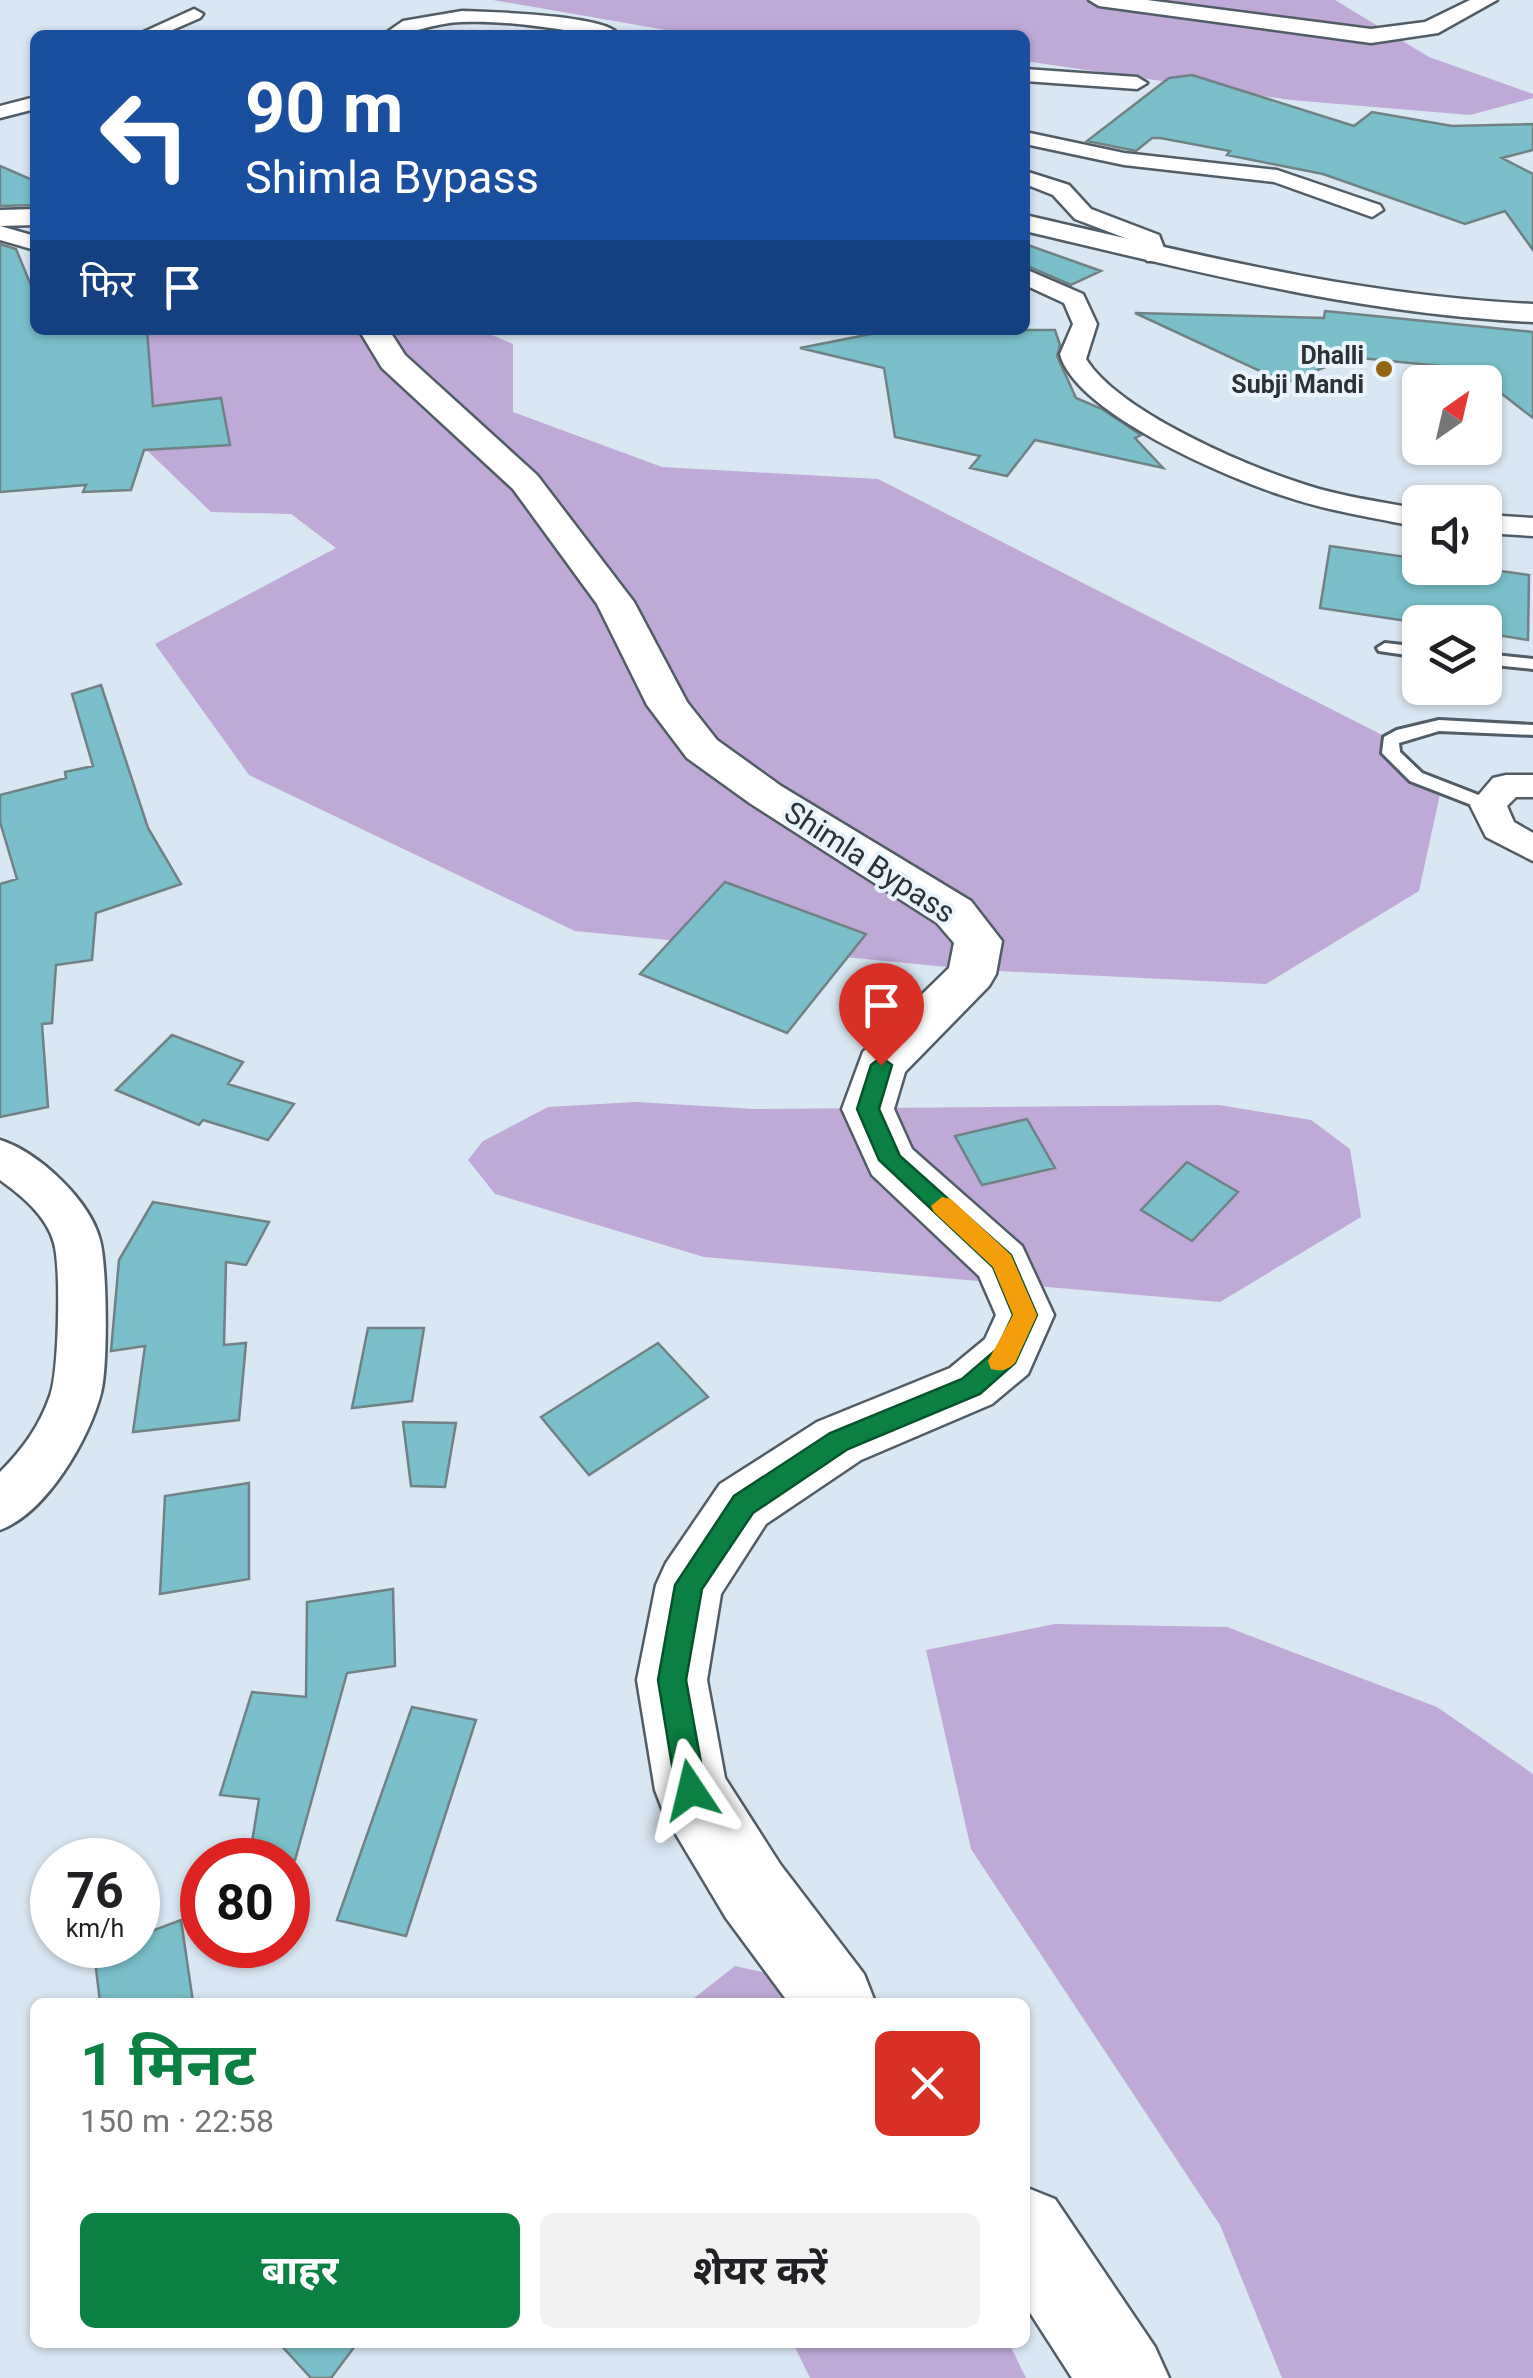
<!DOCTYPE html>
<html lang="hi">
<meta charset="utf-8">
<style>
:root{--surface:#fff;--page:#f2f2f2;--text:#202124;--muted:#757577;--accent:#0b8043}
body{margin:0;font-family:Roboto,"Noto Sans Devanagari",sans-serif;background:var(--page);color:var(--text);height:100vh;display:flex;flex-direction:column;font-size:38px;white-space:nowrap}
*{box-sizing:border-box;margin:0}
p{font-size:32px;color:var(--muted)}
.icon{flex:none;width:55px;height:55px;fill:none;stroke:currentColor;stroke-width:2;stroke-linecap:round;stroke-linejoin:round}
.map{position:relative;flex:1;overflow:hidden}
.sheet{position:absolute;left:30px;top:1998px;width:1000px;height:350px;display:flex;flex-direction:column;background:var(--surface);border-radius:15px;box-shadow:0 2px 8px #0004}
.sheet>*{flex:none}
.guide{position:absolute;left:30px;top:30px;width:1000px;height:305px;border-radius:15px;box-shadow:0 2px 8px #0004;background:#1a4fa0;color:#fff;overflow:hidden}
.needle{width:65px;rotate:34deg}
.controls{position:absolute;left:1402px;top:365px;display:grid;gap:20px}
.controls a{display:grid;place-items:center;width:100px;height:100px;border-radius:15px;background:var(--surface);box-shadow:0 2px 8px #0004;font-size:50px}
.speed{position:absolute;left:30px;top:1838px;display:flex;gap:20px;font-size:50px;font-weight:700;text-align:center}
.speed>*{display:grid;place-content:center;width:130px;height:130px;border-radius:50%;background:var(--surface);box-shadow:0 2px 8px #0004;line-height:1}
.speed small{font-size:25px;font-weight:400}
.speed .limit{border:15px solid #d22;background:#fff;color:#111}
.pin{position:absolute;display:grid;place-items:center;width:85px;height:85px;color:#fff;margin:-102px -42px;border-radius:50% 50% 50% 0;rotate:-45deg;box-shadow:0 0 10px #0007}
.pin .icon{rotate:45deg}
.me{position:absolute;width:110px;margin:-55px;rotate:350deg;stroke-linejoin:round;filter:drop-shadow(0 0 8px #0008)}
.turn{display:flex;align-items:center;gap:35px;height:210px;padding:0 50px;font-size:45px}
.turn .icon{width:130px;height:130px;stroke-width:2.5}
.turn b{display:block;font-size:70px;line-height:85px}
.then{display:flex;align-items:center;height:95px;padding:0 50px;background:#0003;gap:20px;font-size:38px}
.round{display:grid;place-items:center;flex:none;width:105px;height:105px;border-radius:15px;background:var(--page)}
.overview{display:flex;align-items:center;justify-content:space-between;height:170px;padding:0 50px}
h1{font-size:60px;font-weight:700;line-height:75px;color:var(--accent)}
.primary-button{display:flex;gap:20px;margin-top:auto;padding:20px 50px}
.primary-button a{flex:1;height:115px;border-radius:15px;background:var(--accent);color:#fff;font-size:40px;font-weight:700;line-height:115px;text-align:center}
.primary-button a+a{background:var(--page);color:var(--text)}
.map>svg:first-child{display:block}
.green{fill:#bfa9d6}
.building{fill:#7abfc9;stroke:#708285;stroke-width:2.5}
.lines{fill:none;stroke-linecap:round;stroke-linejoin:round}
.lane-casing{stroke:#515d66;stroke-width:6}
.street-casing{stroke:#515d66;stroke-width:5}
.secondary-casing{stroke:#515d66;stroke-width:5}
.primary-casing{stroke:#515d66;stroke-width:5}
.highway-casing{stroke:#515d66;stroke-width:5}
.lane{fill:#fff;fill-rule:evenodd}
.street{fill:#fff;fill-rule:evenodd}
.secondary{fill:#fff;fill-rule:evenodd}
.primary{fill:#fff;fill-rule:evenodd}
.highway{fill:#fff;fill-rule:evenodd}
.route{fill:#0b8043;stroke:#07532c;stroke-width:2.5}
.slow{fill:#f59e0b}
.poi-dot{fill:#946514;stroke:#e9f4fd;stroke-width:4}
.labels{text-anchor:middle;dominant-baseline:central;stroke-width:8;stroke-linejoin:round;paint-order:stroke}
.far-poi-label{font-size:25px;font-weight:bold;fill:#2d3236;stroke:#e9f4fd;text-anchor:end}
.street-label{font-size:30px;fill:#2d3236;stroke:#e9f4fd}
</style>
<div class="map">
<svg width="1533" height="2378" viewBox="0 0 1533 2378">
<rect width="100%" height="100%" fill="#d9e7f2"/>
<path class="green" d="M493 0H1335L1429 57 1533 94V98L1470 115 1291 100 1025 61V35H720L666 30Z
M113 330H480L513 344V412L662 467 878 479 1394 741 1440 794 1419 891 1266 984 978 970 575 931 249 775 155 644 336 548 291 514 211 512 100 405Z
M636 1102 755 1109 1219 1105 1311 1120 1350 1149 1361 1217 1220 1302 704 1257 495 1194 468 1160 483 1141 548 1107Z
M1055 1624 1227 1627 1437 1707 1533 1774V2378H1282L1220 2225 971 1849 926 1650Z
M735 1966 837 1989 844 2002H689Z
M793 2343H1009L1026 2378H810Z"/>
<path class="building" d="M1192 75 1354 126 1372 112 1452 126 1533 124V150L1502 158 1533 174V250L1505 211 1465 224 1323 174 1227 155 1230 151 1160 138H1152L1136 151 1087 141 1169 78Z
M0 166 35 181V205L0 206Z
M0 244 16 249 35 295V330H147L153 406 221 398 230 445 144 450 131 490 83 492 86 485 0 492Z
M1025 244 1101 271 1071 285 1025 265Z
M1325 311 1533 332V418L1470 369 1350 357 1286 383 1135 313 1324 318Z
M891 330H1055L1060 345 1057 356 1076 398 1102 409 1141 435 1135 438 1163 468 1035 440 1007 476 970 468 980 456 895 437 884 368 800 348Z
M1330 546 1420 559V568H1478L1529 575 1528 640 1485 633V622L1420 623 1320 608Z
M101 685 148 828 181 884 96 913 92 960 56 965 52 1023 42 1024 48 1107 0 1117V884L17 879 0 822V795L66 778 65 772 93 766 72 694Z
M725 882 866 934 787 1033 640 974Z
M172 1035 243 1062 228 1084 294 1104 268 1140 203 1120 199 1125 116 1090Z
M1027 1119 1055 1168 982 1185 955 1136Z
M1187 1162 1238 1192 1192 1241 1141 1210Z
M153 1202 269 1222 246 1265 226 1262 224 1345 246 1343 239 1420 133 1432 145 1346 111 1351 119 1260Z
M368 1328H424L412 1401 352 1408Z
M658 1343 708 1397 589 1475 541 1417Z
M403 1422 456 1423 445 1487 411 1486Z
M249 1483V1579L160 1594 165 1496Z
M393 1589 395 1666 347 1673 295 1860H249L259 1799 220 1795 252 1692 306 1697 307 1602Z
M412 1707 476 1720 406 1936 337 1920Z
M181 1920 193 2002H100L94 1952 114 1945H138V1936Z
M278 2342H358L331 2378H311Z"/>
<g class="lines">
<defs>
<path id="lane" d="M1385 643 1420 647V657L1379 651 1377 648Z
M1485 654 1533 659V669L1485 664Z
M1439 720 1533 725V735L1439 731 1399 743 1400 752 1422 773 1494 801V809H1482L1410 781 1382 753 1384 737 1397 730Z"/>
<path id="street" d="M194 9 203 14 200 18 161 35H137Z
M462 11C493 12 594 15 615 31L611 35H597C552 28 506 20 461 22 433 23 410 35 383 35L403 21Z
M1025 69 1137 77 1147 83 1137 89 1025 81Z
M35 97V109L0 118V106Z
M1025 132 1124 153 1277 170 1380 205 1383 210 1372 217 1274 182 1124 165 1025 144Z
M1025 171 1069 185 1091 209 1159 235 1167 256 1163 261H1147L1141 244 1075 219 1053 195 1025 184Z
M0 226 35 236V250L0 240Z
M1025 269 1083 294 1097 324 1086 359C1119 412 1246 466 1306 485 1343 497 1382 502 1420 509V527C1374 518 1328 511 1284 496 1228 478 1075 413 1060 354L1073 324 1064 303 1025 285Z
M1485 515 1533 518V536L1485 533Z
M1506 775H1533V797H1516L1507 806 1514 822 1533 833V861L1486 837 1470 805 1493 778Z
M0 1140C38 1152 90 1200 100 1240 107 1266 108 1367 101 1393 89 1440 46 1513 0 1530V1472C23 1449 39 1427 50 1396 59 1373 61 1267 54 1243 47 1216 21 1195 0 1180Z"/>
<path id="secondary" d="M35 209V225L0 226V210Z"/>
<path id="primary" d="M1089 0H1147L1371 29 1425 22 1470 0H1497L1438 33 1371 43 1099 6Z"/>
<path id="highway" d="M1025 215C1194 254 1359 296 1533 304V322C1359 314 1194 271 1025 231Z
M359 330H389L405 355 537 475 634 602 687 702 717 740 781 786 971 901 1002 941 996 974 989 986 905 1072 894 1109 912 1149 1022 1246 1054 1315 1028 1374 992 1404 861 1460 766 1524 721 1594 707 1680 725 1778 780 1864 864 1974 875 2002H788L726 1918 665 1816 655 1790 637 1680 656 1585 666 1563 720 1484 817 1422 950 1368 985 1339 996 1315 979 1276 872 1175 842 1109 863 1052 949 968 954 943 937 923 751 804 687 758 647 705 597 604 513 489 382 368Z
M1025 2187 1055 2199 1155 2347 1169 2378H1072L1025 2305Z"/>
</defs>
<use href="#lane" class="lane-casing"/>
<use href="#street" class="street-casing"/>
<use href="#secondary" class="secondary-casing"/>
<use href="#primary" class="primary-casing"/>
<use href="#highway" class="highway-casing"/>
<use href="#lane" class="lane"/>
<use href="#street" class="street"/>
<use href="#secondary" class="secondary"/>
<use href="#primary" class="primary"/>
<use href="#highway" class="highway"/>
</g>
<path class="route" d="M881 1057 892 1065 879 1109 900 1156 1011 1255 1037 1315 1015 1363 980 1394 848 1449 753 1513 702 1589 686 1680 706 1790 701 1800 691 1805 680 1800 676 1790 658 1680 675 1585 734 1496 830 1433 962 1379 997 1349 1013 1315 993 1267 879 1160 857 1109 871 1065Z"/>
<path class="slow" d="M942 1197 951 1199 1011 1255 1037 1315 1015 1363C1007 1370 1002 1372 991 1369L988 1361 1013 1315 993 1267 934 1212 931 1206Z"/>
<circle class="poi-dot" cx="1384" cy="369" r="10"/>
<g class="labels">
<g class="far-poi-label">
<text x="1364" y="355">Dhalli<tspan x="1364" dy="29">Subji Mandi</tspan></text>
</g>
<g class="street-label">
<text transform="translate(870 862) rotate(33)">Shimla Bypass</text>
</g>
</g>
</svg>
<div class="controls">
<a><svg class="needle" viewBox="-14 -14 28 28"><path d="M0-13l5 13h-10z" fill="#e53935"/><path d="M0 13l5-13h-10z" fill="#757577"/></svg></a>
<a><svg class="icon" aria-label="sound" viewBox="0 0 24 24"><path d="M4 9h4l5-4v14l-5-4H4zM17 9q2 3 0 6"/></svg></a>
<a><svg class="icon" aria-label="layers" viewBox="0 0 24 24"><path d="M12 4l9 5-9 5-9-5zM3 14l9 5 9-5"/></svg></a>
</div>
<div class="speed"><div>76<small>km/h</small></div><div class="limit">80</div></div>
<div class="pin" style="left:881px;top:1065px;background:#d93025"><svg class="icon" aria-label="arrive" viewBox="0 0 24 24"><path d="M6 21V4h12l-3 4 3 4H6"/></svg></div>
<svg class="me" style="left:691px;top:1790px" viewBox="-20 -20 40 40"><path d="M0-17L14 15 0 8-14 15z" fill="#0b8043" stroke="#fff" stroke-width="4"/></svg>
<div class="guide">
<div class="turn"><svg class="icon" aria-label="left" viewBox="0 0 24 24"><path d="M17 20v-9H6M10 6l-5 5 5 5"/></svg><div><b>90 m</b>Shimla Bypass</div></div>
<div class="then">फिर<svg class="icon" aria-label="arrive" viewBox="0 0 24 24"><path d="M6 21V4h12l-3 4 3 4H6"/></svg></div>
</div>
<section class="sheet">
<div class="overview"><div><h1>1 मिनट</h1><p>150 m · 22:58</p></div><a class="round" style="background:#d93025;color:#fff"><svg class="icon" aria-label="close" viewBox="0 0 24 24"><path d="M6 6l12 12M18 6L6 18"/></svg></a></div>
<div class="primary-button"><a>बाहर</a><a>शेयर करें</a></div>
</section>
</div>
